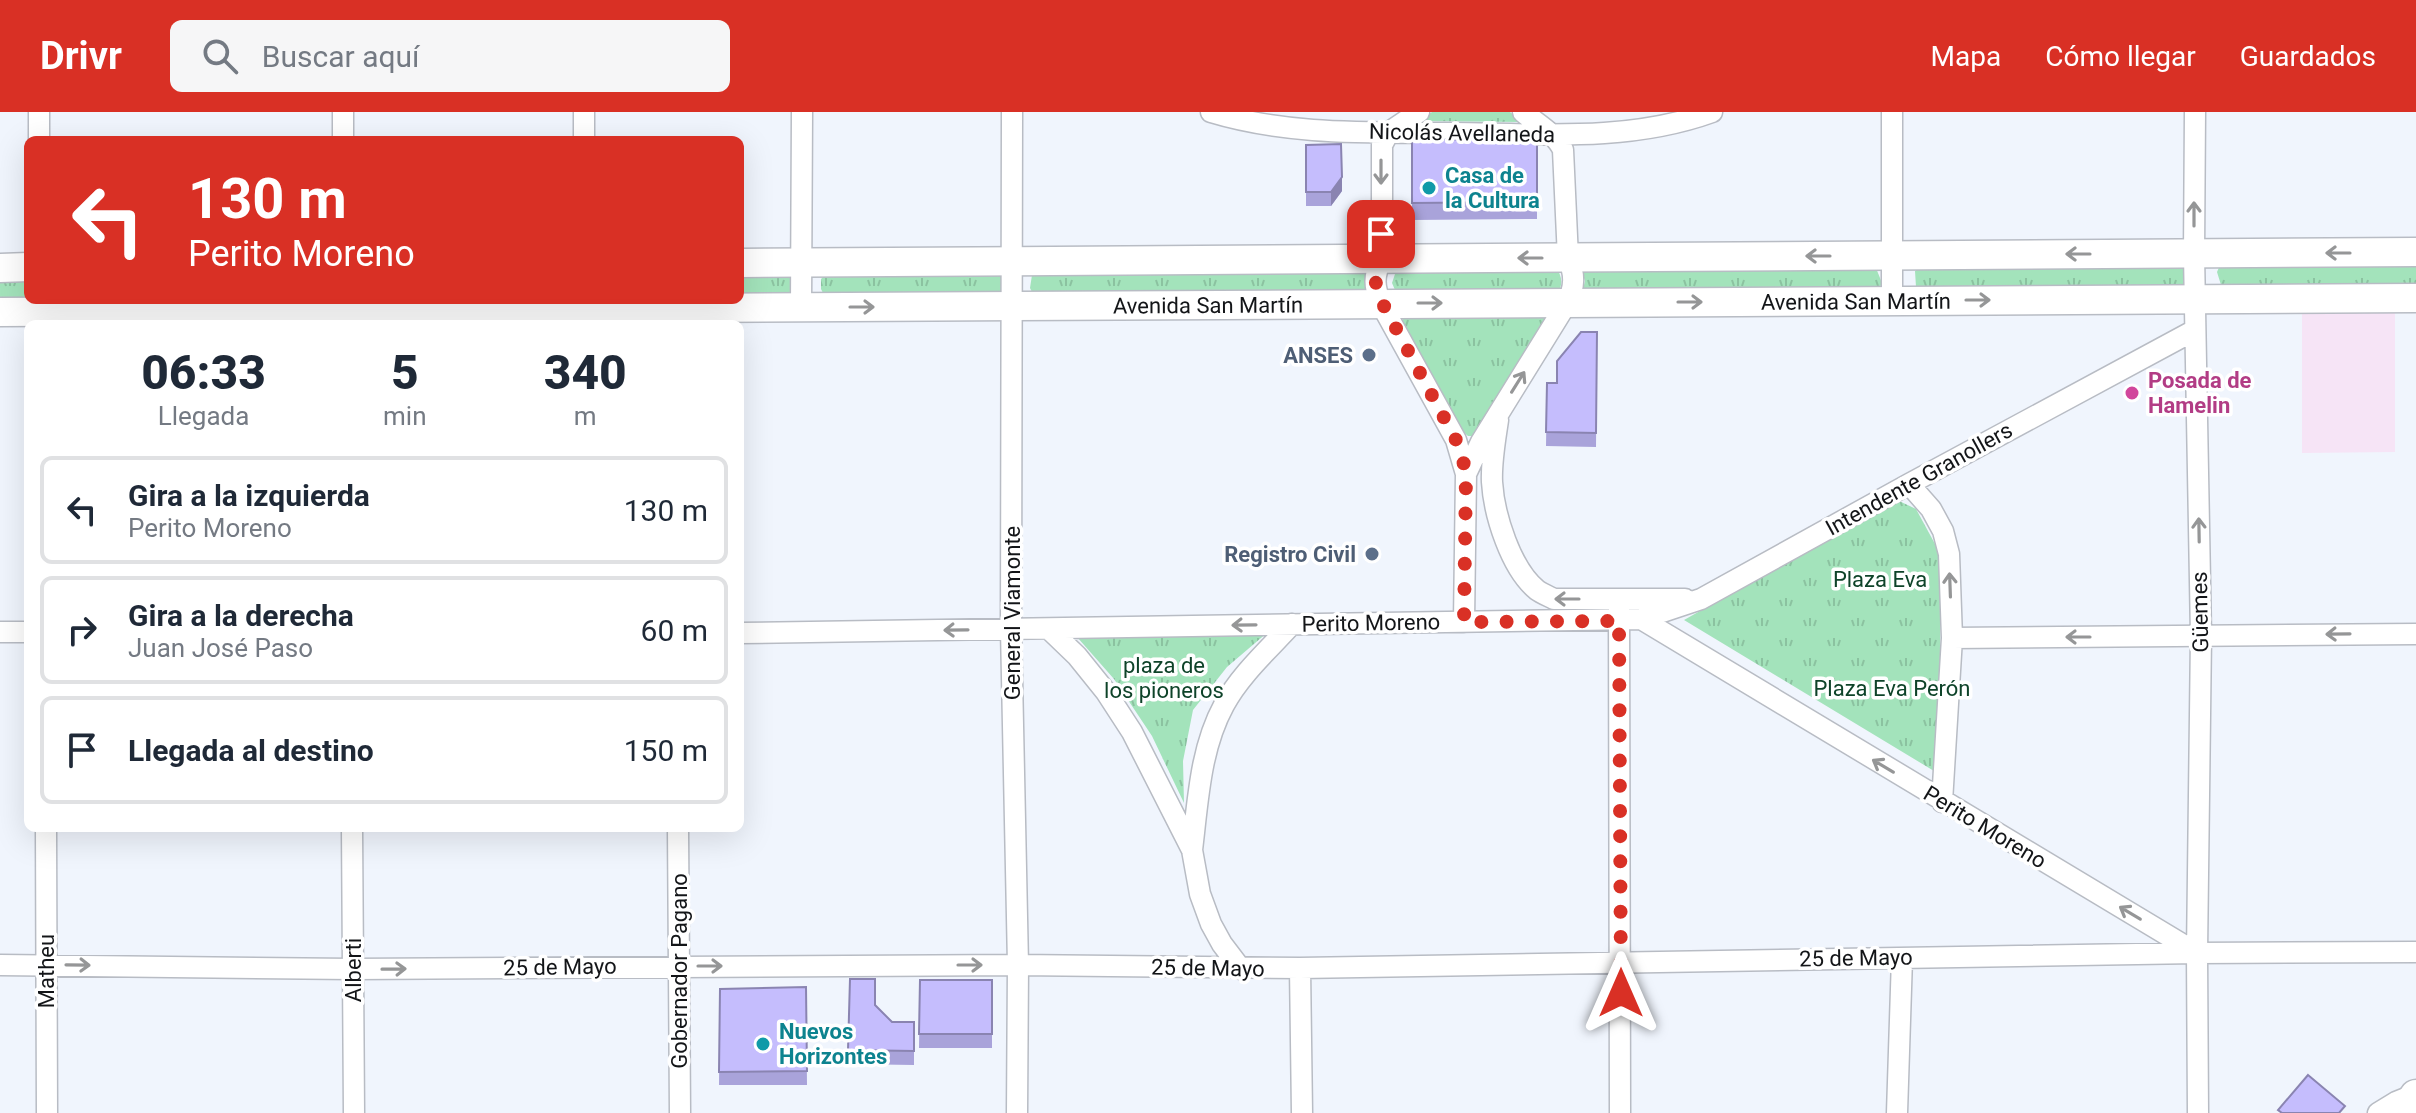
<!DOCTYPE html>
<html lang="es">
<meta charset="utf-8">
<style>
:root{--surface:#fff;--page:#f6f6f7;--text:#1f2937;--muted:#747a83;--line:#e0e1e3;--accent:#d93025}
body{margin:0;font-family:Roboto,sans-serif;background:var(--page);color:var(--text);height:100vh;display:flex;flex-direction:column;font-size:30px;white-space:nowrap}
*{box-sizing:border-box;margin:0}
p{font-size:26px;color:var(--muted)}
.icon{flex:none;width:44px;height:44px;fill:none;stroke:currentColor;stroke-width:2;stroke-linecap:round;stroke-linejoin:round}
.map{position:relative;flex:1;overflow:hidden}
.drawer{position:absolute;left:24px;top:208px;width:720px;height:512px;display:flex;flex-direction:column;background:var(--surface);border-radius:12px;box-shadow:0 8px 32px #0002}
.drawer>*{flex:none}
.hud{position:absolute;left:24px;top:24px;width:720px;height:168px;border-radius:12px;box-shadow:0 8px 32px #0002;background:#d93025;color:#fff;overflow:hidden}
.pin{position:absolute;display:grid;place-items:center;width:68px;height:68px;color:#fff;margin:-34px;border-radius:16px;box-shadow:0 4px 12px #0006}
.me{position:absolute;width:88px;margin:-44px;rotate:0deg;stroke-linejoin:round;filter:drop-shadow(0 0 6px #0008)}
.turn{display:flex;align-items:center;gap:28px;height:168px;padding:0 32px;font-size:36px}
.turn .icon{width:104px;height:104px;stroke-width:2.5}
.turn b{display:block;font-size:56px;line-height:68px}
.eta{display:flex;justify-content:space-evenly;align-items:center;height:136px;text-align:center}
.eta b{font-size:48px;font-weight:800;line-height:56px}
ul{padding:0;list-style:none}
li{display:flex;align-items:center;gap:24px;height:108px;margin:0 16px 12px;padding:0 16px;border:4px solid var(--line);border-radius:12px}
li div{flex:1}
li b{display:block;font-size:30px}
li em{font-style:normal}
header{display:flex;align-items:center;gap:48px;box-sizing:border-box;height:112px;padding:0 40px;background:var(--accent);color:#fff}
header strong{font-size:38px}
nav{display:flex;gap:44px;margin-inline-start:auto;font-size:28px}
.search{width:560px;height:72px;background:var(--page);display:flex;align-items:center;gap:20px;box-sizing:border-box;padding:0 28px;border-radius:12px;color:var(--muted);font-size:30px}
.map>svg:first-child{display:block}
.commercial{fill:#f6e4f6}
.park{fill:url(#park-tufts)}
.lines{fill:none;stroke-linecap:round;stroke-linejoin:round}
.minor-casing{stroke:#b8bcc4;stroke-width:23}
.secondary-casing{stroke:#b8bcc4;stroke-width:31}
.trunk-casing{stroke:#b8bcc4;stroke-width:35}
.minor{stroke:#fff;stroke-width:20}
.secondary{stroke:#fff;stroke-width:28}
.trunk{stroke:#fff;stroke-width:32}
.wall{fill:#a9a3da}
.shaded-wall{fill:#8a84b1}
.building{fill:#c5bdfd;stroke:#8a84b1;stroke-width:2}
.oneway{stroke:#959697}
.route{stroke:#d93025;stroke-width:14;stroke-dasharray:0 25.2}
.culture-dot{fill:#0f9aa8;stroke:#fff;stroke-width:3}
.service-dot{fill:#5c6f8a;stroke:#fff;stroke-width:3}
.hotel-dot{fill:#d1479c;stroke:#fff;stroke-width:3}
.labels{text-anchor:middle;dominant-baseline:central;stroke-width:7;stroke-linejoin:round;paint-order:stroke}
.street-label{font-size:22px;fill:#131518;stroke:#fff}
.culture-label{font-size:22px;font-weight:bold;fill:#0d838f;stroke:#fff;text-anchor:start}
.service-label{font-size:22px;font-weight:bold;fill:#4e5e75;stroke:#fff;text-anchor:end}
.hotel-label{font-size:22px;font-weight:bold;fill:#b23c85;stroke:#fff;text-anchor:start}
.park-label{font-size:22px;fill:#0e4329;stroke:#fff}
</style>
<header>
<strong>Drivr</strong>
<div class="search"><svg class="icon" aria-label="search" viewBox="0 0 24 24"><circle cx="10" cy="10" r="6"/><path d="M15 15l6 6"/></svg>Buscar aquí</div>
<nav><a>Mapa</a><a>Cómo llegar</a><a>Guardados</a></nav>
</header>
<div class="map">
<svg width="2416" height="1001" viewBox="0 0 2416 1001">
<defs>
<pattern id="park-tufts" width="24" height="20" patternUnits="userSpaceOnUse" patternTransform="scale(2)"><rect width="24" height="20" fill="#a3e3bb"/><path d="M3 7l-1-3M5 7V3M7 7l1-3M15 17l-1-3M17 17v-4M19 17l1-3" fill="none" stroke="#8bc2a0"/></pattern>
</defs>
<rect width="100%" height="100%" fill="#f0f5fd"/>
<path class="commercial" d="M2302 200H2395V340L2302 341Z"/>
<path class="park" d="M1432 0H1510L1522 10 1418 9Z
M2416 149V176L2227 177 2221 173 2217 160 2220 153Z
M1366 153 1370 181 1033 182 1030 176 1032 163Z
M2182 153C2187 163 2187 169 2180 177L1916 175 1915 159 1921 155Z
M1555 155C1563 164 1563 173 1557 183L1395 178 1392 171 1396 159Z
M1580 155 1876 156 1882 171 1878 179 1583 177 1585 169Z
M740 161 790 164 794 170 793 178 788 185 740 187Z
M827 161H1001L1004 166V180L825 185 821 177V167Z
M0 166 28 168V188L0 193Z
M1548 203 1474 324H1468L1461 318 1403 215 1402 209 1405 204Z
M1897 388 1916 397 1941 443 1939 662 1684 508Z
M1268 520 1227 555 1193 598 1183 649 1184 691 1152 624 1114 567 1077 525Z"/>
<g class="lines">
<defs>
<path id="minor" d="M39 0V28
M343 0V28
M584 0V28
M1012 0 1011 517 1018 853 1017 1001
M1211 0C1290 24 1372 20 1453 21 1540 22 1629 30 1712 0
M1419 0 1389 20 1382 33V147C1373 164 1374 174 1381 192L1456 328 1466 362 1464 510
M1892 0V189
M2195 0 2194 142 2201 524 2197 841 2198 1001
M801 195 802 0
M1498 308C1495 329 1491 350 1492 370 1494 403 1511 457 1537 478 1541 481 1548 484 1554 487H1685
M1466 362 1481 330 1567 191C1575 175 1575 162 1568 146L1563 38C1556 22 1536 11 1523 0
M1909 372 1931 397 1943 419 1949 442 1952 526 1942 690
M1619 487 1620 1001
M1641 507 1701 487 1909 372 2195 218
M1050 518 1077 544 1106 580 1132 620 1192 738 1200 782 1211 812 1222 832 1241 857
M0 520H28
M740 521 1641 507 2197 841
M1952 526 2416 522
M46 716 47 1001
M352 716 354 1001
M678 716 680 1001
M1192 738C1198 689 1200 637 1224 593 1240 563 1269 537 1292 512
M0 853 353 857 1018 853 1300 856 2197 841 2416 840
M1300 856 1302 1001
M1897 1001 1902 846
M2378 1001 2396 990 2416 982"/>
<g id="secondary">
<path d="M740 151 2416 140"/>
<path d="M0 156 28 155"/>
<path id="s1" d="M0 200 2416 186"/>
</g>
<path id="trunk" d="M2405 1001 2416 984"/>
</defs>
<use href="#minor" class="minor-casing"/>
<use href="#secondary" class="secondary-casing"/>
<use href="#trunk" class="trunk-casing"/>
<use href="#minor" class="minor"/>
<use href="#secondary" class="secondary"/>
<use href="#trunk" class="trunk"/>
</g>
<path class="wall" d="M1412 27 1537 28V107L1412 108Z
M1306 33 1342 79 1331 94H1306Z
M1597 220 1596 335 1546 334 1547 271H1557Z
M850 867 892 910H914V953L848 952Z
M920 868H992V936H919Z
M806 875 807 973H719L720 877Z"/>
<path class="shaded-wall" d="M1342 65V79L1331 94V80Z"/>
<path class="building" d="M1412 27 1537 28V90L1412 91Z
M1341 32 1342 65 1331 80H1306V33Z
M1581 220H1597L1596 321 1546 320 1547 271H1557V249Z
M850 867H875V893L892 910H914V939L848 938Z
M920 868H992V922H919Z
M806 875 807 959 719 960 720 877Z
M2308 963 2345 994 2339 1001H2282L2278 998Z"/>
<defs><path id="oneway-shaft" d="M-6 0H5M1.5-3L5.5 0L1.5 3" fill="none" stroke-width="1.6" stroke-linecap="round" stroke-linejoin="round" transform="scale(2)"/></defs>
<g class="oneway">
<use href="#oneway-shaft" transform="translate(1381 60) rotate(90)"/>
<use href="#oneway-shaft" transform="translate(2194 102) rotate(-90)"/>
<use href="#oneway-shaft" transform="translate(2338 141) rotate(180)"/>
<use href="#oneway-shaft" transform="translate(2078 142) rotate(180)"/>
<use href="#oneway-shaft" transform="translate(1818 144) rotate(180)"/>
<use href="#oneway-shaft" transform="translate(1530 146) rotate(180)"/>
<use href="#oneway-shaft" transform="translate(1978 188)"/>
<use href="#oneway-shaft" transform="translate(1690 190)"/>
<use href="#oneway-shaft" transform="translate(1430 191)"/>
<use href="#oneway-shaft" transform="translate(862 195)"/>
<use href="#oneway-shaft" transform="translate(1518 270) rotate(-58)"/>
<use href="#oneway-shaft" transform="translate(2199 418) rotate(-91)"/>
<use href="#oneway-shaft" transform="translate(1950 473) rotate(-92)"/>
<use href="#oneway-shaft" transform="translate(1567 487) rotate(-180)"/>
<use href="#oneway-shaft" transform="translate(1244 513) rotate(179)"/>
<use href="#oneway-shaft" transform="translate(956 518) rotate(179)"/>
<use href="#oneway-shaft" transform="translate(2338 522) rotate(179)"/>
<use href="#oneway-shaft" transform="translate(2078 525) rotate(180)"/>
<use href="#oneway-shaft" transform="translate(1883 654) rotate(-149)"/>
<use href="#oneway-shaft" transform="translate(2130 801) rotate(-149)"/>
<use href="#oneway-shaft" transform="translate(78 853) rotate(1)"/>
<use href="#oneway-shaft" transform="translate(970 853)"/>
<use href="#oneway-shaft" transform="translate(710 854)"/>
<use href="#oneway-shaft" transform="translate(394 857) rotate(-1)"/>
</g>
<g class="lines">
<path class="route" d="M1381 122 1382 147 1375 163 1377 181 1456 328 1462 344 1466 362 1464 510 1619 509 1621 881"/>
</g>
<g class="culture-dot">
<circle cx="1429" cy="76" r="8"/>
<circle cx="763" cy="932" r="8"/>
</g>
<g class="service-dot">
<circle cx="1369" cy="243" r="8"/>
<circle cx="1372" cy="442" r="8"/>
</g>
<circle class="hotel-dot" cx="2132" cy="281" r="8"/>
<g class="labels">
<g class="street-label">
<text transform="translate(1462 21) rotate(1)">Nicolás Avellaneda</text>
<text stroke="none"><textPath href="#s1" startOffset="1856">Avenida San Martín</textPath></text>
<text stroke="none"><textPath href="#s1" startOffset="1208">Avenida San Martín</textPath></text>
<text transform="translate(1919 367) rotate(-29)">Intendente Granollers</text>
<text transform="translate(2200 500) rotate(-91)">Güemes</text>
<text transform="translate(1012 501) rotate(-90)">General Viamonte</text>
<text transform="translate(1371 511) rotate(-1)">Perito Moreno</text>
<text transform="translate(1985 715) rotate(31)">Perito Moreno</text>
<text transform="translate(1856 846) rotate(-1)">25 de Mayo</text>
<text transform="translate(560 855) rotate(-1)">25 de Mayo</text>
<text transform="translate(1208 856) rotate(1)">25 de Mayo</text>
<text transform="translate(353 858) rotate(-90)">Alberti</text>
<text transform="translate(46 859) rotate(-90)">Matheu</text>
<text transform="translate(679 859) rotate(-90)">Gobernador Pagano</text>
</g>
<g class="culture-label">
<text x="1445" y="63">Casa de<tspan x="1445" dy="25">la Cultura</tspan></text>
<text x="779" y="919">Nuevos<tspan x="779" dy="25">Horizontes</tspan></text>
</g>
<g class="service-label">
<text x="1353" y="243">ANSES</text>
<text x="1356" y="442">Registro Civil</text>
</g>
<g class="hotel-label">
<text x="2148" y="268">Posada de<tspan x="2148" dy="25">Hamelin</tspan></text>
</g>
<g class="park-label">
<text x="1880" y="467">Plaza Eva</text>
<text x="1164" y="553">plaza de<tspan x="1164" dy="25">los pioneros</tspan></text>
<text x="1892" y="576">Plaza Eva Perón</text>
</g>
</g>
</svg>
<div class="pin" style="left:1381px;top:122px;background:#d93025"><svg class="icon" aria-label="arrive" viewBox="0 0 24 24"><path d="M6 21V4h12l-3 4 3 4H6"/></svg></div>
<svg class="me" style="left:1621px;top:881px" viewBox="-20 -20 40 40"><path d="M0-17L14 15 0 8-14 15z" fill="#d93025" stroke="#fff" stroke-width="4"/></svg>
<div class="hud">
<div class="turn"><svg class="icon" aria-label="left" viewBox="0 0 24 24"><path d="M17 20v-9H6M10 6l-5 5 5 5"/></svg><div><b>130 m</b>Perito Moreno</div></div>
</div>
<section class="drawer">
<div class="eta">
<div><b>06:33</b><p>Llegada</p></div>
<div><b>5</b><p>min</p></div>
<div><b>340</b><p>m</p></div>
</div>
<ul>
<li><svg class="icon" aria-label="left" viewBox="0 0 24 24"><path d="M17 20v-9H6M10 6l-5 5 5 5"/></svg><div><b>Gira a la izquierda</b><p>Perito Moreno</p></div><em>130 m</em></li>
<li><svg class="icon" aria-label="right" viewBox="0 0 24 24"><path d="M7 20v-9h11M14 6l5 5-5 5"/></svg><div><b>Gira a la derecha</b><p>Juan José Paso</p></div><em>60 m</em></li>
<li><svg class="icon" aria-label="arrive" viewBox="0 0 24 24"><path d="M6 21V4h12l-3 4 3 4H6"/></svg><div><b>Llegada al destino</b></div><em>150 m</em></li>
</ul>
</section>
</div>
